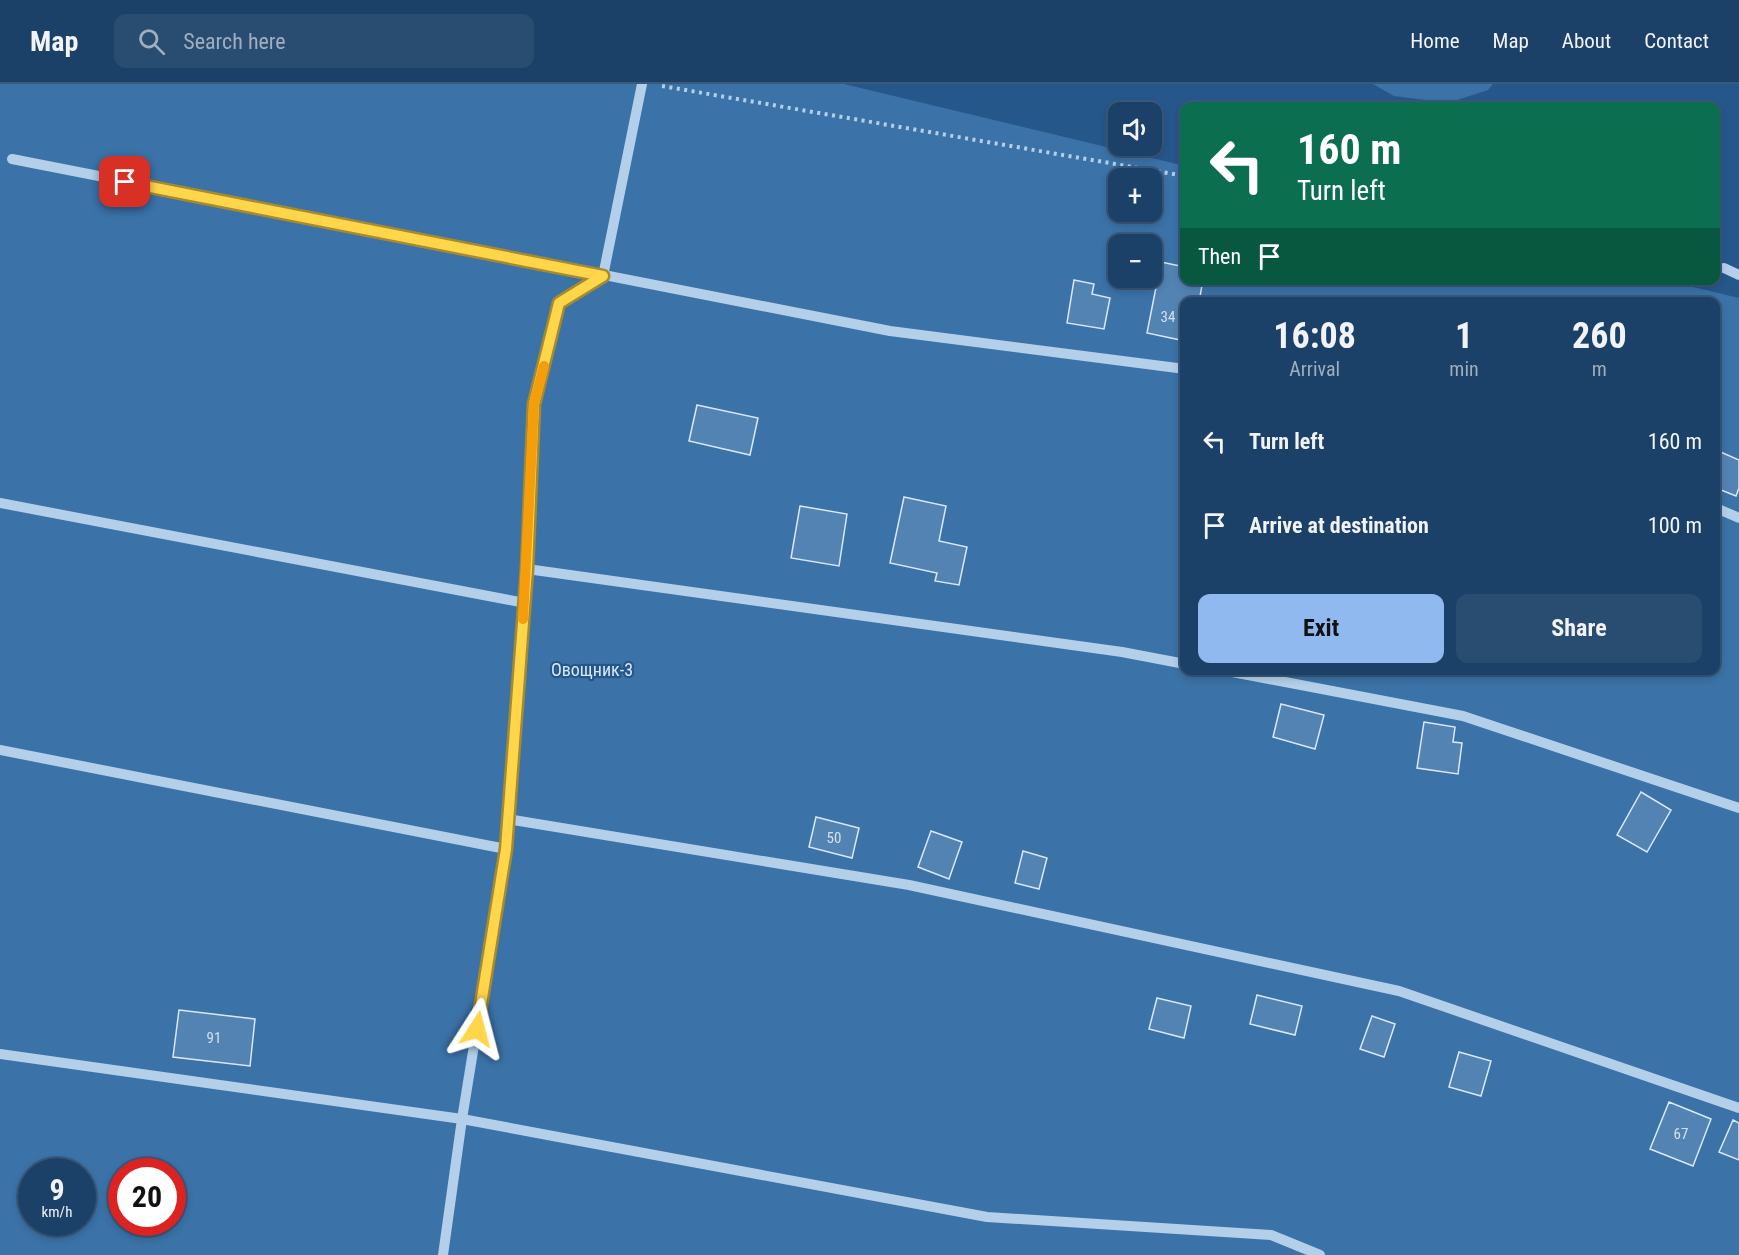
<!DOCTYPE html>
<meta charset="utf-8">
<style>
:root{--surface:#1c4168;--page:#294c71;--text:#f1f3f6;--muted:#a0afc0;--line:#3a5a7c;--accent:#90b9f0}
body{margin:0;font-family:"Roboto Condensed",sans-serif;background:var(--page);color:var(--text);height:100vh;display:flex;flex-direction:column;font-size:22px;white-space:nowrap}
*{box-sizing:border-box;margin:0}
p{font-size:20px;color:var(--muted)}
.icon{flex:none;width:33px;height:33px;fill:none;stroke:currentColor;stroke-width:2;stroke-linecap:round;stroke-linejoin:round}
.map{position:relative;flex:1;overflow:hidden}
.panel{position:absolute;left:1180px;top:213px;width:540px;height:378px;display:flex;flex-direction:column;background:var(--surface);border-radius:12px;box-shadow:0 3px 9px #0003,0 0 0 2px var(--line)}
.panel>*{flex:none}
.banner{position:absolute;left:1180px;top:18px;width:540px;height:183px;border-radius:12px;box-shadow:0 3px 9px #0003,0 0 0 2px var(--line);background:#0b6e4f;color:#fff;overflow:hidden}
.fabs{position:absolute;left:1108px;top:18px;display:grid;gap:12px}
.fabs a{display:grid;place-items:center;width:54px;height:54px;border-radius:12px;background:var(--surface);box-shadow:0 3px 9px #0003,0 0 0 2px var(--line);font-size:30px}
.speed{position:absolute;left:18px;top:1074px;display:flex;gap:12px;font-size:30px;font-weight:700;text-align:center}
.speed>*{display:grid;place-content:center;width:78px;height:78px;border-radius:50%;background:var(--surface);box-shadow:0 3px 9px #0003,0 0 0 2px var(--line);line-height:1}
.speed small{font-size:15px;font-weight:400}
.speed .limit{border:9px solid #d22;background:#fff;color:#111}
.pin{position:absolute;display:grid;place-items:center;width:51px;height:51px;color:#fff;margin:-26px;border-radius:12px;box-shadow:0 3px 9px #0006}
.me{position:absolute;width:66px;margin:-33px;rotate:9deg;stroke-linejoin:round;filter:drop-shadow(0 0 4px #0008)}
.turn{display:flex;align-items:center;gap:21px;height:126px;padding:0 18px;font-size:27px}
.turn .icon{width:78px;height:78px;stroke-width:2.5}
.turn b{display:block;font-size:42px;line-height:51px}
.then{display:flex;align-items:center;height:57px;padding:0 18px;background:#0003;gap:12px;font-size:22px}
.eta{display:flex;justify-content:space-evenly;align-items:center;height:102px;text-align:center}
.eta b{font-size:36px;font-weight:700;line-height:42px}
.primary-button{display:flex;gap:12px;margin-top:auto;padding:12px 18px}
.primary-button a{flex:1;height:69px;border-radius:12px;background:var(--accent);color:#111;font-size:24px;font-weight:700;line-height:69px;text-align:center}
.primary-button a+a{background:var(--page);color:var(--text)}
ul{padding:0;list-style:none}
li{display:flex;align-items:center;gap:18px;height:84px;padding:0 18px}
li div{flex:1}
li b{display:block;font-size:22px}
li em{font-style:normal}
header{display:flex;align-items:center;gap:36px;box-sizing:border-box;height:84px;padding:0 30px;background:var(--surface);border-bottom:2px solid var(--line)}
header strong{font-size:28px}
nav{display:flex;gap:33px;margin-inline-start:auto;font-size:21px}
.search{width:420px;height:54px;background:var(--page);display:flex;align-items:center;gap:15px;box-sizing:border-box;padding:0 21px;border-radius:12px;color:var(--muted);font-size:22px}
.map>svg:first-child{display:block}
.green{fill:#3b72a7;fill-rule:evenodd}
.building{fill:#5383b3;stroke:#d8e8f8;stroke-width:1.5}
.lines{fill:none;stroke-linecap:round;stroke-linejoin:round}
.path{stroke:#b4cfea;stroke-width:4;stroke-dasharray:3 4.5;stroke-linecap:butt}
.minor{stroke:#b4cfea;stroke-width:10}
.route-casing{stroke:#a68a30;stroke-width:15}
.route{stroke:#ffd54a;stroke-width:10}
.slow{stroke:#f59e0b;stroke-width:10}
.labels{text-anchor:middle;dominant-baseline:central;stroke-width:4.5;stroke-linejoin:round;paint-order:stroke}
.number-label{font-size:15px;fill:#d4e0ec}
.park-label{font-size:18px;fill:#d8e8f8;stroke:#26578b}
</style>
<header>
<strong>Map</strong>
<div class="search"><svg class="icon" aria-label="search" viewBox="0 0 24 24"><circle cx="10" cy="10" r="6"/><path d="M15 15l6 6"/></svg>Search here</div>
<nav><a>Home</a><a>Map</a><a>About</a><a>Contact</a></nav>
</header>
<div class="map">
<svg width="1739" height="1171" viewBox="0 0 1739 1171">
<rect width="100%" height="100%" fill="#26578b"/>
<path class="green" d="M0 0H844L1185 82V196H1664L1739 214V1171H0ZM1119 94H1152V128H1119ZM1119 160H1152V194H1119ZM1185 218H1716V586H1185ZM32 1088H82V1138H32ZM122 1088H172V1138H122Z
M1373 0H1493L1488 6 1448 19 1394 12Z"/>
<path class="building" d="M1161 178 1185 183V196H1203L1199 218H1185V257L1147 249Z
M1074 196 1094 200 1092 210 1110 214 1104 245 1067 239Z
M697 321 758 334 750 371 689 357Z
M1716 366 1739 376V404L1736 412 1716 404Z
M904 413 946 422 939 457 967 463 959 501 935 497 937 489 890 479Z
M800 422 847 430 839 482 791 474Z
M1281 620 1324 631 1315 665 1273 653Z
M1424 638 1455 643 1453 658 1462 659 1458 690 1417 684Z
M1641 708 1671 726 1647 768 1617 751Z
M816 733 859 744 852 774 809 763Z
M931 747 962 758 949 795 918 783Z
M1023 767 1047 774 1039 805 1015 799Z
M1257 911 1302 922 1295 951 1250 940Z
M1157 914 1191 922 1184 954 1149 945Z
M179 926 255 935 250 982 173 973Z
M1372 932 1395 940 1384 973 1360 965Z
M1459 968 1491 977 1481 1012 1449 1003Z
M1669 1018 1711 1035 1693 1082 1650 1065Z
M1733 1036 1739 1039V1076L1719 1068Z"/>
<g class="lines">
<path class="path" d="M662 2 1185 92"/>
<path class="minor" d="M12 75 890 247 1185 285
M1724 184 1739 191
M0 419 525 519
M1716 424 1739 434
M527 485 1122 568 1185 580
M1222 586 1463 632 1739 724
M0 666 506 765
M507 735 909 801 1399 907 1739 1024
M0 970 462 1035 987 1133 1271 1151 1320 1171
M443 1171 462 1035 506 765 527 485 534 320 559 219 603 192 642 0"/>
</g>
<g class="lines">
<defs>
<path id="route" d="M125 98 603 192 559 219 534 320 527 485 506 765 477 945"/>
</defs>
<use href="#route" class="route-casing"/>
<use href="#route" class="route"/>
<path class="slow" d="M523 535 534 320 544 282"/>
</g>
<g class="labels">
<g class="number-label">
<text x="1168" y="233">34</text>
<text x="834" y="754">50</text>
<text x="214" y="954">91</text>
<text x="1681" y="1050">67</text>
</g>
<g class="park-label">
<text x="592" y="585">Овощник-3</text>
</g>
</g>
</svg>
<div class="fabs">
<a><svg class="icon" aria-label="sound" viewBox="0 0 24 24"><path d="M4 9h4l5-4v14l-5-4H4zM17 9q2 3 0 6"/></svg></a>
<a>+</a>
<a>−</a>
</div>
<div class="speed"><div>9<small>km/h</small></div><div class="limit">20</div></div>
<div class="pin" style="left:125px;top:98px;background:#d93025"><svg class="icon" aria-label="arrive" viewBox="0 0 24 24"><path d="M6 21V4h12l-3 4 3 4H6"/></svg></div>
<svg class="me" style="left:477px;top:945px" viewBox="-20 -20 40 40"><path d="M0-17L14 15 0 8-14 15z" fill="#ffd54a" stroke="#fff" stroke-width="4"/></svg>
<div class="banner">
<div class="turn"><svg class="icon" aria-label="left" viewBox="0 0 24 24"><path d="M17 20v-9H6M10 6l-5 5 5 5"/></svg><div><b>160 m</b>Turn left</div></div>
<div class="then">Then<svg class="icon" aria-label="arrive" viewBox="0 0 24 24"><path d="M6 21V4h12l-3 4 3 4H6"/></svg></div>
</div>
<section class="panel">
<div class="eta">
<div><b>16:08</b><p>Arrival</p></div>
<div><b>1</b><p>min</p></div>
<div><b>260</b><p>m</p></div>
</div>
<ul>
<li><svg class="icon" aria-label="left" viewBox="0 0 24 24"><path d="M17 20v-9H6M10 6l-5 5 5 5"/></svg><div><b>Turn left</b></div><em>160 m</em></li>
<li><svg class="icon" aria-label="arrive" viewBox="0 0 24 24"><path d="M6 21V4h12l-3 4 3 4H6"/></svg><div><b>Arrive at destination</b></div><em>100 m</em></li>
</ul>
<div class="primary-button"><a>Exit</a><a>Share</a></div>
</section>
</div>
